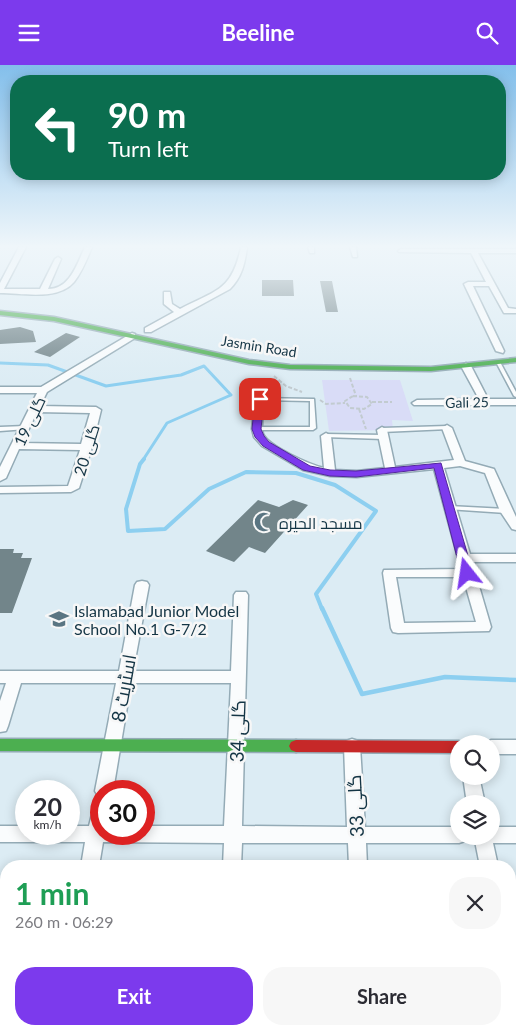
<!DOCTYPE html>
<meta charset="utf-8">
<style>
:root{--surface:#fff;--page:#f7f7f7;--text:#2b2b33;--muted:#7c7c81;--accent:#7c3aed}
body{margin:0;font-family:Lato,Cairo,sans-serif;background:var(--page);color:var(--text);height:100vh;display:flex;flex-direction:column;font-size:19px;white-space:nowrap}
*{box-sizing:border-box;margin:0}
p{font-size:16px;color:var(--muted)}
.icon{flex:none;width:28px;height:28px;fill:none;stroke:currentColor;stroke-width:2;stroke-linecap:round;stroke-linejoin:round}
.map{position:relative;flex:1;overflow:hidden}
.panel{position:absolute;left:0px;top:795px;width:516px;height:175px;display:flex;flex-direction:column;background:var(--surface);border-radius:20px 20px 0 0;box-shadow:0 2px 12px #0003}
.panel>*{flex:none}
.hud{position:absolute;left:10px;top:10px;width:496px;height:105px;border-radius:20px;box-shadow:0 2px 12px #0003;background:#0b6e4f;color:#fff;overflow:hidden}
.controls{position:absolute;left:450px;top:670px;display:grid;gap:10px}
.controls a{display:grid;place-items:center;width:50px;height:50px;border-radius:50%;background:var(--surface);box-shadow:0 2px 12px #0003;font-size:25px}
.speed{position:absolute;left:15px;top:715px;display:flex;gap:10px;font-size:25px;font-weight:700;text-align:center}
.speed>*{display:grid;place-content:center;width:65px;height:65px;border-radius:50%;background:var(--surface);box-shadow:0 2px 12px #0003;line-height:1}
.speed small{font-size:12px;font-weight:400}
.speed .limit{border:8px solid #d22;background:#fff;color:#111}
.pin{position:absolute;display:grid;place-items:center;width:42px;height:42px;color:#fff;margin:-21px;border-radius:10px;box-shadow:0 2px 8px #0006}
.me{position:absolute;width:55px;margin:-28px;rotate:345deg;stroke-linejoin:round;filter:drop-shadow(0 0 4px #0008)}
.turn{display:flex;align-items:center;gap:18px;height:105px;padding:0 15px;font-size:22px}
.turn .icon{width:65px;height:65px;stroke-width:2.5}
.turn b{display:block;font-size:35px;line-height:42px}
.round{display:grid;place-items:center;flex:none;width:52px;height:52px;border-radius:20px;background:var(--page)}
.head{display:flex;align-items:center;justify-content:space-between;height:85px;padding:0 15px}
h1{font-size:30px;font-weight:700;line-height:38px;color:#1e9e55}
.cta{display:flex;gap:10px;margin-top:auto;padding:10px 15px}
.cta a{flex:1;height:58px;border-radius:20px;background:var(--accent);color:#fff;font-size:20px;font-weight:700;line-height:58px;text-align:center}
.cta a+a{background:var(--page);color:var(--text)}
header{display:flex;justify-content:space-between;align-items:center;height:65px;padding:0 15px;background:var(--accent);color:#fff;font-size:22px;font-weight:700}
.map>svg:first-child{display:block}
.green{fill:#d9dcf7}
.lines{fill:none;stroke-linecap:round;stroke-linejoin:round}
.stream-far2{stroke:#8dcff0;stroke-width:3}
.stream-far1{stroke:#8dcff0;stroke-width:4}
.stream{stroke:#8dcff0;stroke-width:4.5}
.building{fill:#72858a}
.lane-casing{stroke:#94abb6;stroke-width:3}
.street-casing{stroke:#94abb6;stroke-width:3}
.fast-casing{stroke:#94abb6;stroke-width:3}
.jam-casing{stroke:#94abb6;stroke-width:3}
.path-far1{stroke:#c2cbd0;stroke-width:2;stroke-dasharray:4 2;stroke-linecap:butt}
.path{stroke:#c2cbd0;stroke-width:4;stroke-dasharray:8 4;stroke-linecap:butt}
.lane{fill:#fafcfd;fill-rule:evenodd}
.street{fill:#fafcfd;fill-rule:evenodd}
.fast{fill:#4caf50;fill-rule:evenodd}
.jam{fill:#c62828;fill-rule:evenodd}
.route{fill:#7c3aed;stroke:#51269a}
.labels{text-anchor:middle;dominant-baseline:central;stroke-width:5;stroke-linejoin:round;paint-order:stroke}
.far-street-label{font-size:14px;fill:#143545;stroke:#f7f7f7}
.street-label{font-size:16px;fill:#143545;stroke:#f7f7f7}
.poi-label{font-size:16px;fill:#143545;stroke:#f7f7f7;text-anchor:start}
.near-street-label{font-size:19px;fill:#143545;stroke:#f7f7f7}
</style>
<header><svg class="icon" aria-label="menu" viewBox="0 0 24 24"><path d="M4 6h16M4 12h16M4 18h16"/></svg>Beeline<svg class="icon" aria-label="search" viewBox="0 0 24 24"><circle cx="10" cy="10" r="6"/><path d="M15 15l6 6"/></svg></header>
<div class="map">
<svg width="516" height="970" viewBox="0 0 516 970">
<rect width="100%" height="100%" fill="#dcecf4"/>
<path class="green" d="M322 315H400L413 356 392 355 393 365 329 366Z"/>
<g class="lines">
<path class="stream-far2" d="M0 298 48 300 106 321 181 310 204 301 231 330 167 358 143 395"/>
<path class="stream-far1" d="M144 394 140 399 126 444 128 466 165 464 209 424 246 407 296 408 335 420 376 446 316 529 322 544"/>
<path class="stream" d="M322 543 362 629 445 612 516 615"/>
</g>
<path class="building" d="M262 215H293L294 231H262Z
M320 216H332L338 247H326Z
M20 262 33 266 36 277 0 279V265Z
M66 268 80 272 50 292 34 287Z
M258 435 279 442 293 435 308 440 265 488 249 482 234 497 206 486Z
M0 484H14L13 488H23L21 493H32L12 548H0Z"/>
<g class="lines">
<defs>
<path id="lane" d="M496 296 500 297 516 327V332L514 331 496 297Z
M258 333 314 334 316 363 313 365H255L254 364 257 362H310V336L260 335 258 334Z
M25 361 28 363 27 364 0 366V362Z
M447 361 450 363 449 364 382 367 379 365 382 363Z
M326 369 383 370 386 372 383 374 324 372V370Z
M449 441 506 444 509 446 506 448 447 444 446 443Z"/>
<path id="street" d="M19 182H26L4 224H40L55 194 58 192 61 194 48 224C70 224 77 199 85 182H92C87 194 82 207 74 217 58 236 22 228 0 228V218Z
M241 182H247C245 198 242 212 230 224L151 267H145V263L174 247 164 239V227H170L172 239 180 244C216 225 232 226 241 182Z
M308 182H314V188H310Z
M350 182H356L357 192H353Z
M401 184H516V188H478L508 243 516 244V248H504L489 221H473L504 286 503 288 496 286 464 219 468 217H486L471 188 399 187 398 186Z
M132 268 135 269V273L47 327 40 341 96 342 101 345 92 382 79 423 71 427 0 428V422L68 421 80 385 19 384 6 413 0 416V402L37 328H0V322H41ZM37 347 90 348 81 379 22 378Z
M466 298 471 301 488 334H516V340H414L412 338 417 335 479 334 461 301Z
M260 331 265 334C264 344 260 360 263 369 269 382 311 400 324 403L321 371 326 368 331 371 335 405 357 406 385 403 377 365 382 362 387 365 395 402 454 395 442 363 447 360 452 363 465 396 494 404 516 452V465L512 464 500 446 485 408 460 401 444 403 470 489H516V497H472L491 562 489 566 398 568 393 567 391 563 383 508 384 505 461 504 434 404 357 412 330 411 303 405 262 381 254 372 252 364 255 334ZM396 512H463L476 557 404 558Z
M142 516 147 517 149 520 133 606H231L234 530 236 527H246L248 530 242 761 347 762 344 681 346 676 352 674 358 676 360 681 365 762H459V771H467L465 776 459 778H366L367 801H349L348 778H242L241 801H223L224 778 103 777 99 801H81L85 777H0V761H26V769H69V761H89L95 737 101 734V769H144V761H224L231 618H131L113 726H101V732L98 731 95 726 116 618H21L8 661 6 666 0 667V636L6 618H0V606H119L135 520 137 517Z
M491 675H516V689H491V679H484Z
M463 711H479L485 739H467Z
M491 762H516V778H493L498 801H480L474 771H491Z
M510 881H516V901H510Z
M0 886H6V906H0Z"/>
<path id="fast" d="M0 246 54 252 249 295 290 300 431 302 516 293V297L431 306 290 304 249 299 54 256 0 250Z
M0 674 296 675 301 677 303 681 301 685 296 687 0 686Z"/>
<path id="jam" d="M296 675 459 676 465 679H459V688L296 687 291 685 289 681 291 677Z"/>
</defs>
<use href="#lane" class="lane-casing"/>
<use href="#street" class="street-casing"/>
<use href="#fast" class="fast-casing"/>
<use href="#jam" class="jam-casing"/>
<path class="path-far1" d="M274 311 286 321 302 327
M350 313 356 331
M353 331 367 332 372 339 364 344 350 343 345 336Z
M320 335 326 339 345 338
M372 337H392
M359 344 366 364"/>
<path class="path" d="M510 935H516
M0 942H6"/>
<use href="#lane" class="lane"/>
<use href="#street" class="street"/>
<use href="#fast" class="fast"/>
<use href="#jam" class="jam"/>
</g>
<linearGradient id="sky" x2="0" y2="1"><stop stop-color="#83bfeb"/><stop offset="0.57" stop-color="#eff6fa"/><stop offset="1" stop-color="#eff6fa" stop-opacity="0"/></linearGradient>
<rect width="516" height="318" fill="url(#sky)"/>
<path class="route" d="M260 332 264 334 261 364 264 371 269 377 310 401 330 405 356 406 441 398 473 508 471 511H463L461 508 434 403 356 412 330 411 303 405 263 381 255 372 252 364 255 334Z"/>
<defs>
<symbol id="mosque-bare" viewBox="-9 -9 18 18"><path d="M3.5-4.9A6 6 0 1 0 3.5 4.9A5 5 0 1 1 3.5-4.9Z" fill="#5a7582" stroke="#f7f7f7" stroke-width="2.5" paint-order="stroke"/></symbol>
<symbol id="school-bare" viewBox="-9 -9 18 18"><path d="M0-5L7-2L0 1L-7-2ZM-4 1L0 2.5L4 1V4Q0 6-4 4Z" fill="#5a7582" stroke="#f7f7f7" stroke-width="2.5" paint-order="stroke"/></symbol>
</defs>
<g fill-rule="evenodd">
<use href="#mosque-bare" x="250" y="443" width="28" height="28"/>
<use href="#school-bare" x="45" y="540" width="28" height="28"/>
</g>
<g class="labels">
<g class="far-street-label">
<text transform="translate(259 281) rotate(9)">Jasmin Road</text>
<text transform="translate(467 337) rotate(-1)">Gali 25</text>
</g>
<g class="street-label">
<text transform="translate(29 356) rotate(-65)">گلی 19</text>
<text transform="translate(86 385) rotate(-73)">گلی 20</text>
</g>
<g class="poi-label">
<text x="279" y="457">مسجد الحیرہ</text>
<text x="74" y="545">Islamabad Junior Model<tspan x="74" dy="18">School No.1 G-7/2</tspan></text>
</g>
<g class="near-street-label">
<text transform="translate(123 623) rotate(-80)">اسٹریٹ 8</text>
<text transform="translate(237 666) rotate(-88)">گلی 34</text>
<text transform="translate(355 741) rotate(-93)">گلی 33</text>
</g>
</g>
</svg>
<div class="controls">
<a><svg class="icon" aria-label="search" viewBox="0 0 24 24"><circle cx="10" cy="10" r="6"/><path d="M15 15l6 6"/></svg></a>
<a><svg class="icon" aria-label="layers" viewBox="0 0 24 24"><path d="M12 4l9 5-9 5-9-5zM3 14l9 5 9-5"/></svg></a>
</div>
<div class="speed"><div>20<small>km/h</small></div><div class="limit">30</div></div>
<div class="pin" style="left:260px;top:334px;background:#d93025"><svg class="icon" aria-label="arrive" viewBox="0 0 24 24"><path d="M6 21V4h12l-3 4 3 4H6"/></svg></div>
<svg class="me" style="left:467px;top:508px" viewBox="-20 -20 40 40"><path d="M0-17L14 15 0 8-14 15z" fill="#7c3aed" stroke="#fff" stroke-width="4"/></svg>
<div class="hud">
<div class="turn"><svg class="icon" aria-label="left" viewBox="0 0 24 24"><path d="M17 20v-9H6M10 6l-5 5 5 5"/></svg><div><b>90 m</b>Turn left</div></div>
</div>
<section class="panel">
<div class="head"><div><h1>1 min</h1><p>260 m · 06:29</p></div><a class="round"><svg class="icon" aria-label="close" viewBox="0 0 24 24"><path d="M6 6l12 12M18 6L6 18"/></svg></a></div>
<div class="cta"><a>Exit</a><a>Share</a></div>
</section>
</div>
